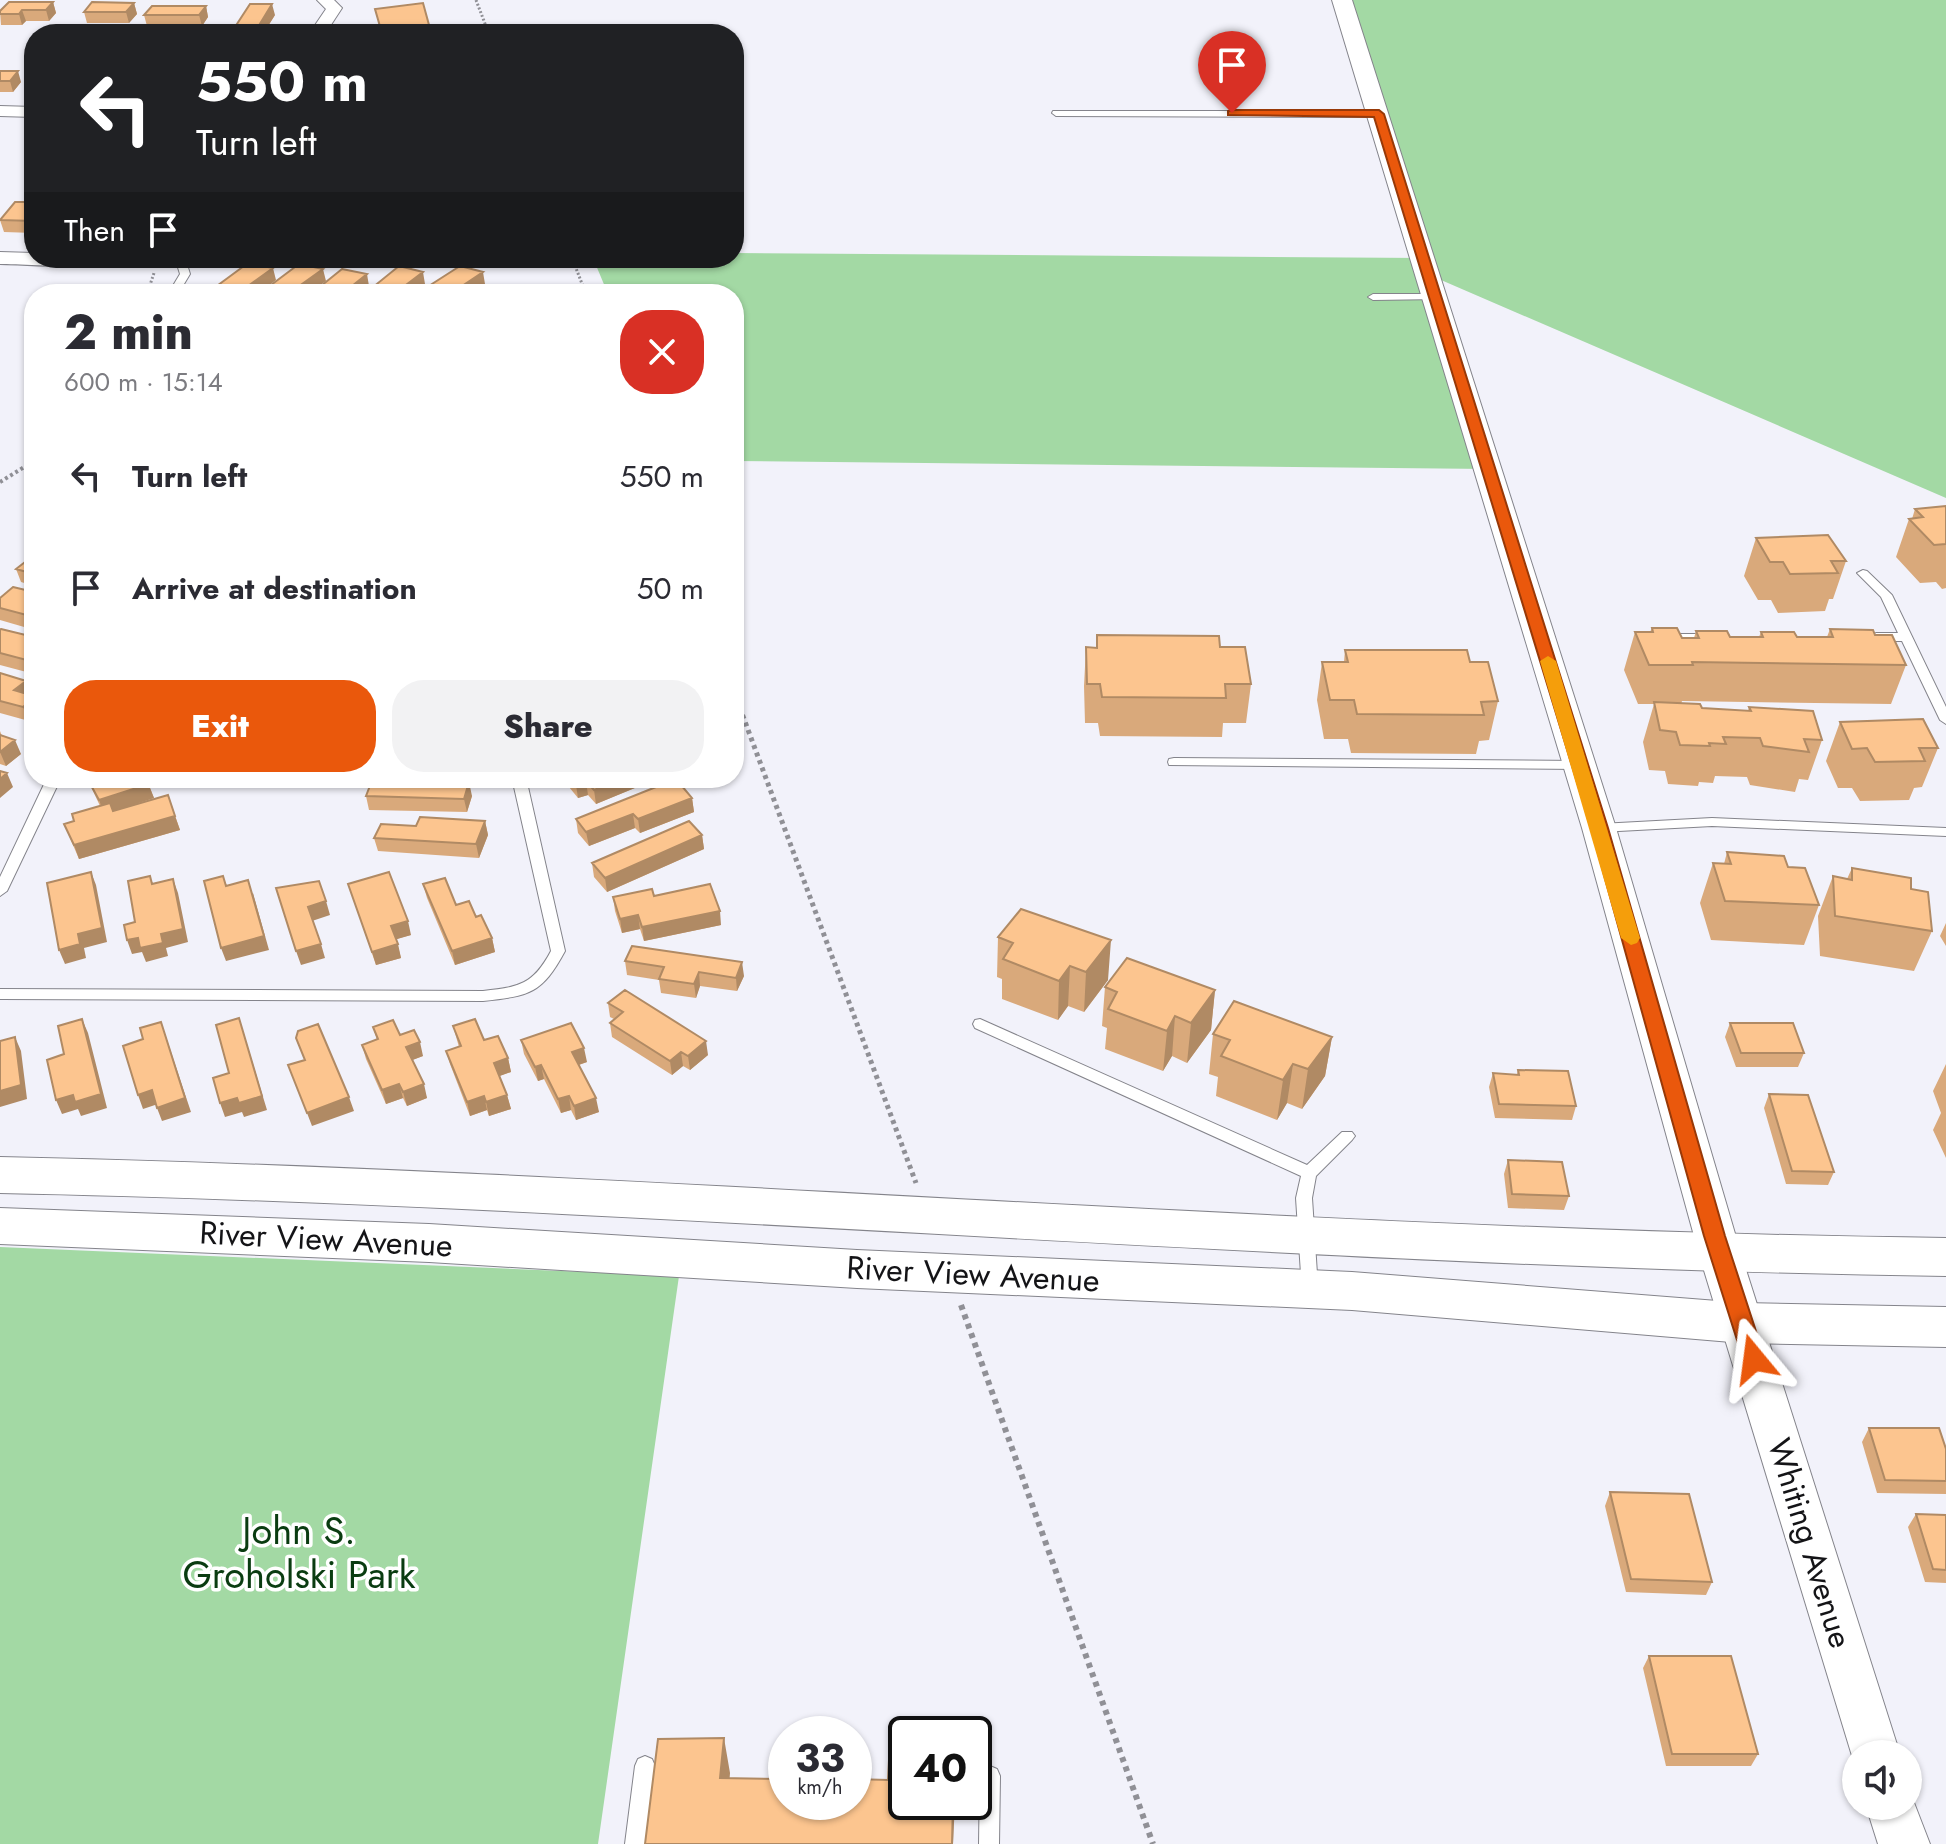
<!DOCTYPE html>
<meta charset="utf-8">
<style>
:root{--surface:#fff;--page:#f2f2f3;--text:#2b2b33;--muted:#7c7c81;--accent:#ea580c}
body{margin:0;font-family:Jost,sans-serif;background:var(--page);color:var(--text);height:100vh;display:flex;flex-direction:column;font-size:30px;white-space:nowrap}
*{box-sizing:border-box;margin:0}
p{font-size:26px;color:var(--muted)}
.icon{flex:none;width:44px;height:44px;fill:none;stroke:currentColor;stroke-width:2;stroke-linecap:round;stroke-linejoin:round}
.map{position:relative;flex:1;overflow:hidden}
.panel{position:absolute;left:24px;top:284px;width:720px;height:504px;display:flex;flex-direction:column;background:var(--surface);border-radius:32px;box-shadow:0 2px 6px #0004}
.panel>*{flex:none}
.guide{position:absolute;left:24px;top:24px;width:720px;height:244px;border-radius:32px;box-shadow:0 2px 6px #0004;background:#202124;color:#fff;overflow:hidden}
.buttons{position:absolute;left:1842px;top:1740px;display:grid;gap:16px}
.buttons a{display:grid;place-items:center;width:80px;height:80px;border-radius:50%;background:var(--surface);box-shadow:0 2px 6px #0004;font-size:40px}
.speed{position:absolute;left:768px;top:1716px;display:flex;gap:16px;font-size:40px;font-weight:700;text-align:center}
.speed>*{display:grid;place-content:center;width:104px;height:104px;border-radius:50%;background:var(--surface);box-shadow:0 2px 6px #0004;line-height:1}
.speed small{font-size:20px;font-weight:400}
.speed .limit{border:4px solid #111;border-radius:12px;background:#fff;color:#111}
.pin{position:absolute;display:grid;place-items:center;width:68px;height:68px;color:#fff;margin:-82px -34px;border-radius:50% 50% 50% 0;rotate:-45deg;box-shadow:0 0 8px #0007}
.pin .icon{rotate:45deg}
.me{position:absolute;width:88px;margin:-44px;rotate:344deg;stroke-linejoin:round;filter:drop-shadow(0 0 6px #0008)}
.turn{display:flex;align-items:center;gap:28px;height:168px;padding:0 40px;font-size:36px}
.turn .icon{width:104px;height:104px;stroke-width:2.5}
.turn b{display:block;font-size:56px;line-height:68px}
.then{display:flex;align-items:center;height:76px;padding:0 40px;background:#0003;gap:16px;font-size:30px}
.round{display:grid;place-items:center;flex:none;width:84px;height:84px;border-radius:32px;background:var(--page)}
.overview{display:flex;align-items:center;justify-content:space-between;height:136px;padding:0 40px}
h1{font-size:48px;font-weight:800;line-height:60px}
.action{display:flex;gap:16px;margin-top:auto;padding:16px 40px}
.action a{flex:1;height:92px;border-radius:32px;background:var(--accent);color:#fff;font-size:32px;font-weight:800;line-height:92px;text-align:center}
.action a+a{background:var(--page);color:var(--text)}
ul{padding:0;list-style:none}
li{display:flex;align-items:center;gap:24px;height:112px;padding:0 40px}
li div{flex:1}
li b{display:block;font-size:30px}
li em{font-style:normal}
.map>svg:first-child{display:block}
.green{fill:#a3d9a4}
.lines{fill:none;stroke-linecap:round;stroke-linejoin:round}
.service-casing{stroke:#84848b;stroke-width:2}
.minor-casing{stroke:#84848b;stroke-width:2}
.tertiary-casing{stroke:#84848b;stroke-width:2}
.secondary-casing{stroke:#84848b;stroke-width:2}
.path-far3{stroke:#909096;stroke-width:3;stroke-dasharray:2 2;stroke-linecap:butt}
.path-far2{stroke:#909096;stroke-width:4;stroke-dasharray:3 3;stroke-linecap:butt}
.path-far1{stroke:#909096;stroke-width:5;stroke-dasharray:4 4;stroke-linecap:butt}
.path{stroke:#909096;stroke-width:6;stroke-dasharray:5 5;stroke-linecap:butt}
.service{fill:#fff;fill-rule:evenodd}
.minor{fill:#fff;fill-rule:evenodd}
.tertiary{fill:#fff;fill-rule:evenodd}
.secondary{fill:#fff;fill-rule:evenodd}
.wall{fill:#d9a97b}
.shaded-wall{fill:#b08a64}
.building{fill:#fcc58f;stroke:#b08a64;stroke-width:2}
.route{fill:#ea580c;stroke:#983908;stroke-width:2}
.slow{fill:#f59e0b}
.labels{text-anchor:middle;dominant-baseline:central;stroke-width:7;stroke-linejoin:round;paint-order:stroke}
.street-label{font-size:32px;fill:#141417;stroke:#fff}
.near-park-label{font-size:38px;fill:#0a3c11;stroke:#fff}
</style>
<div class="map">
<svg width="1946" height="1844" viewBox="0 0 1946 1844">
<rect width="100%" height="100%" fill="#f2f2fa"/>
<path class="green" d="M1352 0H1946V498L1441 280Z
M734 253 1424 258 1489 469 734 461V294H608L593 258H734Z
M0 1247 679 1276 598 1844H0Z"/>
<g class="lines">
<defs>
<path id="service" d="M1053 111H1379L1383 114 1379 117 1056 116 1052 113Z
M175 258H185L190 274 178 294H168L180 274Z
M1436 294 1439 295V299L1373 300 1368 297 1373 294Z
M1863 570 1867 571 1892 595 1946 707V724L1940 720 1902 641H1876L1870 637 1876 633H1898L1881 597 1857 573Z
M1664 634H1711L1717 638 1711 642 1660 641 1658 638 1660 635Z
M1174 758 1580 761 1586 765 1580 769 1169 765 1168 762 1169 759Z
M47 778H61L7 891 0 896V877Z
M512 778H526L565 951C542 994 529 996 483 1001L0 999V989L483 991C519 987 533 985 551 951Z
M1712 818 1946 828V836L1712 826 1600 832 1593 828 1600 824Z
M980 1019 1307 1165 1342 1132H1352L1355 1136 1352 1140 1316 1176 1312 1198 1318 1289 1316 1294 1310 1296 1304 1294 1302 1289 1296 1198 1301 1176 975 1028 973 1024 975 1020Z
M645 1756 652 1759 655 1766 645 1844H625L635 1766 638 1759Z
M990 1766 997 1769 1000 1776 999 1844H979L980 1776 983 1769Z"/>
<path id="minor" d="M317 0H334L342 8 325 34H309L326 9Z
M0 106 34 107V117L0 116Z
M0 252 34 253V258H157C143 273 27 264 0 264Z"/>
<path id="tertiary" d="M1332 0H1352L1616 828 1741 1254 1900 1754H1856V1769L1699 1254 1582 828Z
M1908 1787 1930 1844H1878L1866 1806H1908Z"/>
<path id="secondary" d="M0 1157C649 1171 1297 1230 1946 1238V1276C1297 1267 649 1206 0 1193Z
M0 1208 429 1224 857 1250 1352 1272 1743 1303 1946 1307V1347L1743 1343 1352 1310 857 1288 429 1262 0 1244Z"/>
</defs>
<use href="#service" class="service-casing"/>
<use href="#minor" class="minor-casing"/>
<use href="#tertiary" class="tertiary-casing"/>
<use href="#secondary" class="secondary-casing"/>
<path class="path-far3" d="M476 0 489 34
M572 258 586 294
M147 294 154 273"/>
<path class="path-far2" d="M0 482 34 461
M734 693 737 702"/>
<path class="path-far1" d="M737 700 916 1183"/>
<path class="path" d="M961 1305 1153 1844"/>
<use href="#service" class="service"/>
<use href="#minor" class="minor"/>
<use href="#tertiary" class="tertiary"/>
<use href="#secondary" class="secondary"/>
</g>
<path class="wall" d="M53 2 56 13 49 21H26L22 25H1L0 11Z
M134 3 137 14 129 23H87L84 12Z
M206 6 208 17 202 26H147L144 15Z
M275 15 263 34H237L235 27Z
M0 71 21 82 13 92H0Z
M34 202V233L4 232 0 220Z
M1946 506V588L1942 589 1936 582 1920 583 1896 557 1909 519H1912L1915 509Z
M1756 538 1846 561 1833 599H1829L1825 611 1778 613 1771 600H1758L1744 576Z
M34 555V586L21 582 16 569Z
M34 592V636L31 629 0 620V598Z
M1652 628 1682 638H1694L1696 631 1730 637H1759L1761 632 1797 637H1827L1830 629 1875 635 1906 665 1891 704 1682 701 1681 704 1702 708 1748 711 1749 707 1822 740 1808 780 1799 779 1795 792 1750 785 1747 777 1715 776 1713 783 1699 782 1698 786 1668 784 1665 771 1649 770 1643 742 1654 704H1638L1624 670 1635 632H1650Z
M0 630 34 637V674L0 665Z
M1097 635 1220 647 1251 684 1246 723H1223L1222 737 1100 736 1098 723H1085L1084 686 1086 647 1096 648Z
M1345 650 1470 662 1498 701 1489 740 1479 741 1476 754 1351 753 1348 739H1324L1317 700 1322 662H1344Z
M0 673 26 681 31 694 29 721 0 713Z
M1840 722 1938 748 1922 787 1914 788 1909 800 1860 801 1852 788H1838L1826 761Z
M0 731 2 736 21 754 6 766 0 764Z
M87 778H184L150 788 154 798 121 809 168 795 180 830 79 859 64 824 74 821 100 806Z
M567 778H659L596 804 588 795 578 798 569 787Z
M457 782 472 796 467 812 369 810 366 796Z
M692 798 694 812 640 833 635 828 589 846 578 833 576 819Z
M485 821 488 835 479 858 378 851 374 838 416 826Z
M702 835 704 849 607 892 594 877 592 863Z
M1727 852 1788 867 1819 905 1804 945 1711 940 1700 903 1713 863 1724 864Z
M1852 868 1911 889 1932 931 1914 971 1820 956 1818 916 1833 876 1847 879Z
M348 884 411 935 396 939 401 958 376 965Z
M423 884 476 917 492 938 495 952 455 965 427 898Z
M654 896 721 925 644 941 640 929 622 933 615 911 613 897Z
M1946 923V946L1940 936Z
M998 937 1108 980 1084 1012 1068 1006 1058 1020 1002 999V979L997 977Z
M625 961 744 976 737 991 700 986 696 998 661 993 659 980 627 975Z
M1105 987 1215 990 1211 1030 1187 1063 1172 1056 1163 1071 1105 1049 1107 1028 1102 1026Z
M608 1003 708 1055 690 1070 683 1066 672 1075 612 1037 610 1023 614 1019 610 1017Z
M1730 1023 1804 1053 1798 1067H1736L1725 1037Z
M453 1026 484 1040 508 1058 511 1072 499 1076 507 1095 511 1109 489 1116 487 1110 470 1116 450 1064 446 1051 459 1047Z
M373 1027 400 1035 423 1056 412 1060 427 1098 407 1106 403 1098 386 1104 366 1059 362 1045 377 1040Z
M1213 1034 1332 1037 1325 1076 1302 1109 1287 1103 1277 1120 1216 1096 1218 1077 1209 1074Z
M521 1040 587 1062 579 1065 599 1112 576 1120 571 1110 561 1113 544 1079 538 1081 524 1054Z
M1946 1064V1158L1933 1130 1941 1113 1933 1091Z
M1518 1070 1576 1106 1572 1120 1495 1118 1489 1087 1493 1073 1517 1075Z
M1769 1094 1834 1172 1828 1185 1786 1184 1764 1108Z
M1508 1160 1569 1196 1564 1210 1508 1208 1504 1174Z
M1869 1428 1946 1481V1494L1877 1493 1862 1442Z
M1610 1492 1712 1582 1706 1595 1626 1592 1605 1506Z
M1916 1514 1946 1515V1583L1925 1582 1908 1527Z
M1649 1656 1758 1754 1751 1766H1666L1643 1668Z"/>
<path class="shaded-wall" d="M53 2 56 13 49 21 46 10Z
M134 3 137 14 129 23 126 12Z
M272 4 275 15 263 34H260L258 27Z
M206 6 208 17 202 26 199 15Z
M22 10 26 21 22 25 19 14Z
M429 25 431 34H381V30Z
M18 71 21 82 13 92 10 81Z
M273 268 276 280 258 294H237Z
M323 269 326 281 308 294H288Z
M423 272 425 284 412 294H394Z
M483 272 485 284 471 294H450Z
M367 274 369 286 360 294H342Z
M26 681 31 694 20 704 14 690Z
M34 698V716L29 721 23 707Z
M15 740 21 754 6 766 0 752Z
M7 773 13 787 0 798V779Z
M146 778H184L150 788 154 798 104 814 99 800Z
M624 778H659L596 804 594 790Z
M586 781 588 795 578 798 576 785Z
M469 782 472 796 467 812 464 799Z
M692 798 694 812 640 833 638 819Z
M633 814 635 828 589 846 586 832Z
M175 816 180 830 79 859 74 845Z
M485 821 488 835 479 858 476 844Z
M702 835 704 849 607 892 605 878Z
M91 872 96 885 107 942 84 948 86 958 65 964 59 950 78 934Z
M173 879 178 893 188 942 166 948 168 956 146 962 142 952 132 954 127 940 161 934Z
M253 893 269 950 226 961 221 948Z
M326 901 330 915 312 921 308 907Z
M720 911 721 925 644 941 642 927Z
M638 915 640 929 622 933 620 919Z
M408 921 411 935 394 940 391 926Z
M492 938 495 952 455 965 452 951Z
M1111 940 1108 980 1084 1012 1086 972Z
M321 944 325 958 301 965 296 951Z
M398 944 401 958 376 965 372 952Z
M742 962 744 976 737 991 736 978Z
M1070 966 1068 1006 1058 1020 1059 981Z
M699 972 700 986 696 998 694 984Z
M1215 990 1211 1030 1187 1063 1191 1023Z
M1175 1016 1172 1056 1163 1071 1167 1031Z
M239 1018 267 1110 244 1117 242 1112 225 1117 220 1103 237 1098Z
M82 1019 88 1033 107 1108 81 1116 78 1109 62 1114 56 1100Z
M161 1022 191 1112 162 1121 157 1108Z
M15 1037 21 1051 27 1099 0 1107V1091Z
M1332 1037 1325 1076 1302 1109 1308 1069Z
M706 1041 708 1055 690 1070 688 1056Z
M420 1042 423 1056 410 1061 406 1047Z
M584 1048 587 1062 575 1066 572 1052Z
M681 1052 683 1066 672 1075 670 1061Z
M508 1058 511 1072 497 1077 494 1063Z
M1293 1064 1287 1103 1277 1120 1283 1080Z
M541 1065 544 1079 538 1081 535 1067Z
M399 1084 403 1098 386 1104 382 1090Z
M424 1084 427 1098 407 1106 403 1092Z
M152 1090 158 1104 143 1109 138 1095Z
M507 1095 511 1109 489 1116 486 1102Z
M484 1096 487 1110 470 1116 467 1102Z
M569 1096 571 1110 561 1113 558 1099Z
M349 1097 354 1111 312 1126 307 1113Z
M596 1098 599 1112 576 1120 574 1106Z
M724 1738 730 1773 727 1812 720 1778Z
M953 1802H955L953 1844H952Z"/>
<path class="building" d="M9 2H53L46 10H22L19 14H0V11Z
M92 2 134 3 126 12H84Z
M423 3 429 25 381 30 375 9Z
M250 4H272L258 27H235Z
M152 6H206L199 15H144Z
M0 71H18L10 81H0Z
M15 202H34V221L0 220Z
M248 263 273 268 237 294H206Z
M299 264 323 269 288 294H259Z
M399 266 423 272 394 294H355L359 290 367 292Z
M460 266 483 272 450 294H408L415 290 421 291Z
M342 269 367 274 342 294H311Z
M1946 506V544L1934 545 1909 519 1923 517 1915 509Z
M1828 535 1846 561H1831L1838 573 1790 574 1783 562H1770L1756 538Z
M34 555V574L16 569Z
M13 587 34 592V617L0 608V598Z
M1652 628H1677L1682 638H1699L1696 631H1727L1730 637H1763L1761 632H1794L1797 637H1833L1830 629 1873 630 1875 635H1892L1906 665 1692 662 1693 665H1649L1635 632H1653Z
M1 629 34 637V643L28 648 34 649V662L0 653V630Z
M1097 635 1219 636 1220 647H1245L1251 684H1225L1226 698 1102 697 1100 684H1087L1086 647 1097 648Z
M1345 650H1467L1470 662H1488L1498 701 1481 702 1484 715 1357 714 1354 700H1330L1322 662H1348Z
M0 673 26 681 14 690 34 696V698L23 707 0 701Z
M1654 702 1700 704 1702 708 1751 711 1749 707 1813 711 1822 740 1804 739 1809 752 1763 746 1760 738 1723 737 1726 744 1709 743 1710 746 1680 745 1676 732 1660 730Z
M1923 719 1938 748H1919L1925 761 1875 762 1867 748 1852 749 1840 722Z
M0 735 15 740 0 752Z
M0 771 7 773 0 779Z
M87 778H146L149 784 99 800Z
M373 778H452L451 782H469L464 799 366 796Z
M570 778H624L594 790 586 781 576 785Z
M676 779 692 798 638 819 633 814 586 832 576 819Z
M168 795 175 816 74 845 64 824 74 821 72 814 110 803 113 811Z
M420 817 485 821 476 844 374 838 381 824 416 826Z
M689 821 702 835 605 878 592 863Z
M1727 852 1784 856 1788 867 1805 868 1819 905 1725 901 1713 863 1731 864Z
M1852 868 1911 878V889L1928 892 1932 931 1835 916 1833 876 1852 880Z
M91 872 102 928 78 934 80 944 59 950 47 883Z
M389 872 408 921 391 926 398 944 372 952 348 884Z
M150 876 152 884 173 879 183 929 161 934 163 943 140 948 138 938 127 940 124 925 135 922 128 881Z
M223 876 226 886 248 880 264 936 221 948 204 881Z
M445 878 456 905 469 901 476 917 481 915 492 938 452 951 423 884Z
M319 881 326 901 308 907 321 944 296 951 276 888Z
M710 884 720 911 642 927 638 915 620 919 613 897 652 889 654 896Z
M1021 909 1111 940 1086 972 1070 966 1059 981 1003 959 1013 943 998 937Z
M632 946 742 962 736 978 699 972 694 984 659 979 664 967 625 961Z
M1127 958 1215 990 1191 1023 1175 1016 1167 1031 1108 1009 1117 992 1105 987Z
M625 990 706 1041 688 1056 681 1052 670 1061 610 1023 623 1012 608 1003Z
M1234 1001 1332 1037 1308 1069 1293 1064 1283 1080 1221 1056 1230 1040 1213 1034Z
M239 1018 262 1096 239 1103 237 1098 220 1103 213 1078 229 1073 216 1025Z
M82 1019 101 1094 75 1102 73 1095 56 1100 47 1060 64 1054 58 1026Z
M475 1019 484 1040 498 1036 508 1058 494 1063 507 1095 486 1102 484 1096 467 1102 446 1051 461 1046 453 1026Z
M393 1020 400 1035 414 1030 420 1042 406 1047 424 1084 403 1092 399 1084 382 1090 362 1045 378 1039 373 1027Z
M161 1022 185 1098 157 1108 152 1090 138 1095 123 1046 143 1039 140 1028Z
M571 1023 584 1048 572 1052 596 1098 574 1106 569 1096 558 1099 541 1065 535 1067 521 1040Z
M1730 1023H1793L1804 1053H1741Z
M318 1024 349 1097 307 1113 288 1065 305 1060 296 1038 298 1031Z
M15 1037 21 1085 0 1091V1041Z
M1518 1070 1568 1071 1576 1106 1499 1104 1493 1073 1519 1075Z
M1769 1094 1808 1095 1834 1172 1792 1171Z
M1508 1160 1562 1162 1569 1196 1512 1194Z
M1869 1428H1939L1946 1449V1481L1885 1480Z
M1610 1492 1689 1494 1712 1582 1631 1579Z
M1916 1514 1946 1515V1570L1933 1569Z
M1649 1656H1731L1758 1754H1672Z
M724 1738 720 1778 786 1779V1802H854V1779L888 1780 890 1740H906V1802H953L952 1844H645L658 1739Z"/>
<path class="route" d="M1232 110H1379L1384 114 1608 828 1725 1236 1765 1359 1761 1366 1754 1368 1746 1366 1743 1359 1704 1236 1591 828 1374 117 1228 115V111Z"/>
<path class="slow" d="M1548 656 1556 661 1640 938 1637 943 1631 945 1621 938 1540 661Z"/>
<g class="labels">
<g class="street-label">
<text transform="translate(326 1239) rotate(3)">River View Avenue</text>
<text transform="translate(973 1274) rotate(3)">River View Avenue</text>
<text transform="translate(1810 1543) rotate(73)">Whiting Avenue</text>
</g>
<g class="near-park-label">
<text x="299" y="1530">John S.<tspan x="299" dy="44">Groholski Park</tspan></text>
</g>
</g>
</svg>
<div class="buttons">
<a><svg class="icon" aria-label="sound" viewBox="0 0 24 24"><path d="M4 9h4l5-4v14l-5-4H4zM17 9q2 3 0 6"/></svg></a>
</div>
<div class="speed"><div>33<small>km/h</small></div><div class="limit">40</div></div>
<div class="pin" style="left:1232px;top:113px;background:#d93025"><svg class="icon" aria-label="arrive" viewBox="0 0 24 24"><path d="M6 21V4h12l-3 4 3 4H6"/></svg></div>
<svg class="me" style="left:1754px;top:1359px" viewBox="-20 -20 40 40"><path d="M0-17L14 15 0 8-14 15z" fill="#ea580c" stroke="#fff" stroke-width="4"/></svg>
<div class="guide">
<div class="turn"><svg class="icon" aria-label="left" viewBox="0 0 24 24"><path d="M17 20v-9H6M10 6l-5 5 5 5"/></svg><div><b>550 m</b>Turn left</div></div>
<div class="then">Then<svg class="icon" aria-label="arrive" viewBox="0 0 24 24"><path d="M6 21V4h12l-3 4 3 4H6"/></svg></div>
</div>
<section class="panel">
<div class="overview"><div><h1>2 min</h1><p>600 m · 15:14</p></div><a class="round" style="background:#d93025;color:#fff"><svg class="icon" aria-label="close" viewBox="0 0 24 24"><path d="M6 6l12 12M18 6L6 18"/></svg></a></div>
<ul>
<li><svg class="icon" aria-label="left" viewBox="0 0 24 24"><path d="M17 20v-9H6M10 6l-5 5 5 5"/></svg><div><b>Turn left</b></div><em>550 m</em></li>
<li><svg class="icon" aria-label="arrive" viewBox="0 0 24 24"><path d="M6 21V4h12l-3 4 3 4H6"/></svg><div><b>Arrive at destination</b></div><em>50 m</em></li>
</ul>
<div class="action"><a>Exit</a><a>Share</a></div>
</section>
</div>
